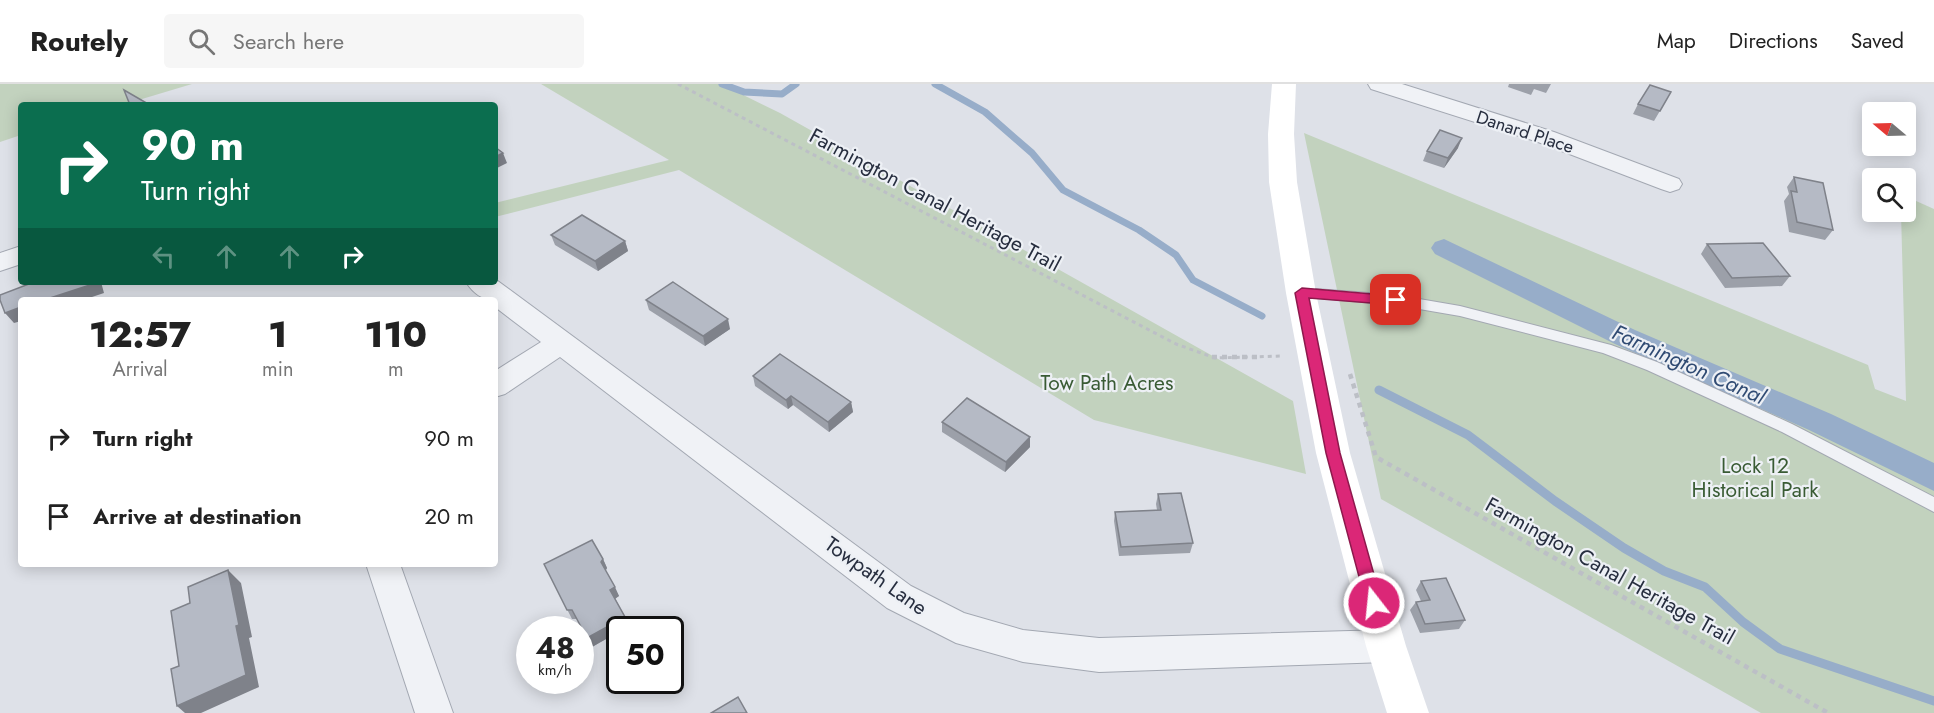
<!DOCTYPE html>
<style>
:root{--surface:#fff;--page:#f6f6f6;--text:#222;--muted:#767676;--line:#e0e0e0}
body{margin:0;font-family:Jost,sans-serif;background:var(--page);color:var(--text);height:100vh;display:flex;flex-direction:column;font-size:22px;white-space:nowrap}
*{box-sizing:border-box;margin:0}
p{font-size:20px;color:var(--muted)}
.icon{flex:none;width:33px;height:33px;fill:none;stroke:currentColor;stroke-width:2;stroke-linecap:round;stroke-linejoin:round}
.map{position:relative;flex:1;overflow:hidden}
.side{position:absolute;left:18px;top:213px;width:480px;height:270px;display:flex;flex-direction:column;background:var(--surface);border-radius:6px;box-shadow:0 3px 15px #0003}
.side>*{flex:none}
.hud{position:absolute;left:18px;top:18px;width:480px;height:183px;border-radius:6px;box-shadow:0 3px 15px #0003;background:#0b6e4f;color:#fff;overflow:hidden}
.needle{width:39px;rotate:289deg}
.tools{position:absolute;left:1862px;top:18px;display:grid;gap:12px}
.tools a{display:grid;place-items:center;width:54px;height:54px;border-radius:6px;background:var(--surface);box-shadow:0 3px 15px #0003;font-size:30px}
.speed{position:absolute;left:516px;top:532px;display:flex;gap:12px;font-size:30px;font-weight:700;text-align:center}
.speed>*{display:grid;place-content:center;width:78px;height:78px;border-radius:50%;background:var(--surface);box-shadow:0 3px 15px #0003;line-height:1}
.speed small{font-size:15px;font-weight:400}
.speed .limit{border:3px solid #111;border-radius:9px;background:#fff;color:#111}
.pin{position:absolute;display:grid;place-items:center;width:51px;height:51px;color:#fff;margin:-26px;border-radius:12px;box-shadow:0 3px 9px #0006}
.me{position:absolute;width:66px;margin:-33px;rotate:344deg;stroke-linejoin:round;filter:drop-shadow(0 0 4px #0008)}
.turn{display:flex;align-items:center;gap:21px;height:126px;padding:0 24px;font-size:27px}
.turn .icon{width:78px;height:78px;stroke-width:2.5}
.turn b{display:block;font-size:42px;line-height:51px}
.lanes{display:flex;align-items:center;height:57px;padding:0 24px;background:#0003;justify-content:center;gap:30px;direction:ltr}
.lanes .off{opacity:.35}
.eta{display:flex;justify-content:space-evenly;align-items:center;height:102px;text-align:center}
.eta b{font-size:36px;font-weight:800;line-height:42px}
ul{padding:0;list-style:none}
li{display:flex;align-items:center;gap:18px;height:78px;padding:0 24px}
li div{flex:1}
li b{display:block;font-size:22px}
li em{font-style:normal}
header{display:flex;align-items:center;gap:36px;box-sizing:border-box;height:84px;padding:0 30px;background:var(--surface);border-bottom:2px solid var(--line)}
header strong{font-size:28px}
nav{display:flex;gap:33px;margin-inline-start:auto;font-size:21px}
.search{width:420px;height:54px;background:var(--page);display:flex;align-items:center;gap:15px;box-sizing:border-box;padding:0 21px;border-radius:6px;color:var(--muted);font-size:22px}
.map>svg:first-child{display:block}
.green{fill:#c2d2be}
.lines{fill:none;stroke-linecap:round;stroke-linejoin:round}
.stream-far1{stroke:#97adc9;stroke-width:7}
.stream{stroke:#97adc9;stroke-width:9}
.canal{fill:#97adc9;fill-rule:evenodd}
.lane-casing{stroke:#a3a8b2;stroke-width:2}
.street-casing{stroke:#a3a8b2;stroke-width:2}
.path-far1{stroke:#bcbfc6;stroke-width:3;stroke-dasharray:4 4;stroke-linecap:butt}
.path{stroke:#bcbfc6;stroke-width:4.5;stroke-dasharray:5 5;stroke-linecap:butt}
.lane{fill:#f0f2f6;fill-rule:evenodd}
.street{fill:#f0f2f6;fill-rule:evenodd}
.secondary{fill:#fff;fill-rule:evenodd}
.wall{fill:#9ca0a9}
.shaded-wall{fill:#7f828a}
.building{fill:#b5bac5;stroke:#7f828a;stroke-width:1.5}
.route{fill:#db2777;stroke:#8e194d;stroke-width:1.5}
.labels{text-anchor:middle;dominant-baseline:central;stroke-width:4.5;stroke-linejoin:round;paint-order:stroke}
.far-street-label{font-size:18px;fill:#272e3f;stroke:#edf0f5}
.street-label{font-size:21px;fill:#272e3f;stroke:#edf0f5}
.park-label{font-size:21px;fill:#395b34;stroke:#edf0f5}
.water-label{font-size:22px;font-style:italic;fill:#304b73;stroke:#edf0f5}
</style>
<header>
<strong>Routely</strong>
<div class="search"><svg class="icon" aria-label="search" viewBox="0 0 24 24"><circle cx="10" cy="10" r="6"/><path d="M15 15l6 6"/></svg>Search here</div>
<nav><a>Map</a><a>Directions</a><a>Saved</a></nav>
</header>
<div class="map">
<svg width="1934" height="629" viewBox="0 0 1934 629">
<rect width="100%" height="100%" fill="#dee1e8"/>
<path class="green" d="M0 0H192L122 21H21V51L0 58Z
M541 0H721L780 29 1293 317 1306 390 1094 336 679 86 495 133V119L669 76Z
M1304 49 1868 281 1875 305 1906 317 1901 128H1905V112L1934 125V629H1761L1381 415Z"/>
<g class="lines">
<path class="stream-far1" d="M722 0 744 8 782 10 796 0
M935 0 985 28 1032 69 1063 106 1139 146 1176 171 1193 196 1262 232"/>
<path class="stream" d="M1379 306 1468 351 1555 417 1624 464 1664 487 1705 503 1743 538 1780 565 1934 617"/>
<path class="canal" d="M1444 155 1635 246 1831 330 1934 379V407L1809 346 1615 260 1435 170 1431 164 1435 158Z"/>
<defs>
<path id="lane" d="M1301 204 1396 211 1460 222 1611 261 1657 278 1792 340 1934 413V428L1782 348 1647 286 1603 269 1460 232 1396 221 1296 212 1294 209Z"/>
<path id="street" d="M1368 0H1402L1554 48 1679 95 1682 100 1679 105 1670 108 1661 105 1538 58 1371 5Z
M21 162V180L0 187V169Z
M495 195 911 502 964 529 1023 546 1099 554 1386 546 1399 550 1404 562 1399 574 1386 578 1099 588 1023 578 956 559 887 524 560 273 505 310 495 313V287L541 258 495 223V216C482 216 473 209 466 198H495Z
M366 480H400L453 629H415Z"/>
</defs>
<use href="#lane" class="lane-casing"/>
<use href="#street" class="street-casing"/>
<path class="path-far1" d="M678 0 1176 260 1215 274 1283 272"/>
<path class="path" d="M1212 273H1258
M1350 290 1376 373 1828 629"/>
<use href="#lane" class="lane"/>
<use href="#street" class="street"/>
<path class="secondary" d="M1272 0H1296L1294 50 1297 98 1316 209 1350 369 1406 562 1429 629H1387L1366 562 1316 369 1286 209 1269 98 1268 50Z"/>
</g>
<path class="wall" d="M1509 0H1551L1546 9 1534 5 1531 11 1508 3Z
M1671 8 1654 37 1633 30 1638 20Z
M1458 64 1444 84 1423 77 1427 67Z
M1794 93 1833 146 1825 156 1789 148 1784 117 1789 110 1787 103Z
M551 151 625 157 628 167 598 187 555 161Z
M1707 160 1790 192 1782 202 1725 204 1701 170Z
M646 216 730 245 705 262 649 226Z
M753 292 851 318 853 328 829 348 793 321 788 325 755 302Z
M942 338 1030 353V363L1005 388 942 348Z
M1158 410 1193 459 1190 469 1119 472 1114 437 1115 428 1157 426 1156 420Z
M603 475 607 484 605 487 619 512 615 514 630 542 620 546V547L592 563 577 535H572L544 480Z
M1421 497 1465 536 1459 545 1420 549 1410 526 1416 518 1421 517 1416 506Z"/>
<path class="shaded-wall" d="M1462 54 1458 64 1444 84 1448 74Z
M503 69 507 79 495 85V73Z
M625 157 628 167 598 187 595 177Z
M95 198H101L104 209 83 216H44Z
M21 223V237L14 239 5 229Z
M728 235 730 245 705 262 703 252Z
M791 312 793 321 788 325 786 316Z
M851 318 853 328 829 348 828 338Z
M1030 353V363L1005 388 1006 378Z
M603 475 607 484 605 488 601 478Z
M228 486 241 499 252 553 249 554 259 603 201 629H185L177 622 236 542Z
M615 503 619 512 615 515 610 506Z
M625 533 630 542 622 546H620V547L592 563 587 554Z"/>
<path class="building" d="M1650 1 1671 8 1660 27 1638 20Z
M124 6 150 21H130Z
M1440 46 1462 54 1448 74 1427 67Z
M495 63 503 69 495 73Z
M1794 93 1823 99 1833 146 1797 138 1791 107 1797 108Z
M582 131 625 157 595 177 551 151Z
M1763 159 1790 192 1732 194 1707 160Z
M34 198H95L96 199 44 216H21V223L5 229 0 216V211Z
M673 198 728 235 703 252 646 216Z
M780 270 851 318 828 338 791 312 786 316 753 292Z
M967 314 1030 353 1006 378 942 338Z
M1181 409 1193 459 1121 463 1115 428 1161 426 1158 410Z
M592 456 603 475 601 478 615 503 610 506 625 533 587 554 572 526H567L544 480Z
M228 486 239 541 236 542 246 591 177 622 171 585 179 582 171 527 190 519 188 503Z
M1446 494 1465 536 1425 540 1416 518 1430 516 1421 497Z
M738 613 747 629H711Z"/>
<path class="route" d="M1302 204 1396 212 1402 216 1396 221 1309 214 1340 369 1382 519 1380 524 1374 526 1369 524 1366 519 1326 369 1295 209Z"/>
<g class="labels">
<g class="far-street-label">
<text transform="translate(1525 48) rotate(18)">Danard Place</text>
</g>
<g class="street-label">
<text transform="translate(935 116) rotate(28)">Farmington Canal Heritage Trail</text>
<text transform="translate(1610 487) rotate(29)">Farmington Canal Heritage Trail</text>
<text transform="translate(876 492) rotate(35)">Towpath Lane</text>
</g>
<g class="park-label">
<text x="1107" y="299">Tow Path Acres</text>
<text x="1755" y="382">Lock 12<tspan x="1755" dy="24">Historical Park</tspan></text>
</g>
<g class="water-label">
<text transform="translate(1689 280) rotate(24)">Farmington Canal</text>
</g>
</g>
</svg>
<div class="tools">
<a><svg class="needle" viewBox="-14 -14 28 28"><path d="M0-13l5 13h-10z" fill="#e53935"/><path d="M0 13l5-13h-10z" fill="#767676"/></svg></a>
<a><svg class="icon" aria-label="search" viewBox="0 0 24 24"><circle cx="10" cy="10" r="6"/><path d="M15 15l6 6"/></svg></a>
</div>
<div class="speed"><div>48<small>km/h</small></div><div class="limit">50</div></div>
<div class="pin" style="left:1396px;top:216px;background:#d93025"><svg class="icon" aria-label="arrive" viewBox="0 0 24 24"><path d="M6 21V4h12l-3 4 3 4H6"/></svg></div>
<svg class="me" style="left:1374px;top:519px" viewBox="-20 -20 40 40"><circle r="17" fill="#db2777" stroke="#fff" stroke-width="3"/><path d="M0-11L8 9 0 5-8 9z" fill="#fff"/></svg>
<div class="hud">
<div class="turn"><svg class="icon" aria-label="right" viewBox="0 0 24 24"><path d="M7 20v-9h11M14 6l5 5-5 5"/></svg><div><b>90 m</b>Turn right</div></div>
<div class="lanes"><svg class="icon off" aria-label="left" viewBox="0 0 24 24"><path d="M17 20v-9H6M10 6l-5 5 5 5"/></svg><svg class="icon off" aria-label="ahead" viewBox="0 0 24 24"><path d="M12 20V5M6 11l6-6 6 6"/></svg><svg class="icon off" aria-label="ahead" viewBox="0 0 24 24"><path d="M12 20V5M6 11l6-6 6 6"/></svg><svg class="icon" aria-label="right" viewBox="0 0 24 24"><path d="M7 20v-9h11M14 6l5 5-5 5"/></svg></div>
</div>
<section class="side">
<div class="eta">
<div><b>12:57</b><p>Arrival</p></div>
<div><b>1</b><p>min</p></div>
<div><b>110</b><p>m</p></div>
</div>
<ul>
<li><svg class="icon" aria-label="right" viewBox="0 0 24 24"><path d="M7 20v-9h11M14 6l5 5-5 5"/></svg><div><b>Turn right</b></div><em>90 m</em></li>
<li><svg class="icon" aria-label="arrive" viewBox="0 0 24 24"><path d="M6 21V4h12l-3 4 3 4H6"/></svg><div><b>Arrive at destination</b></div><em>20 m</em></li>
</ul>
</section>
</div>
